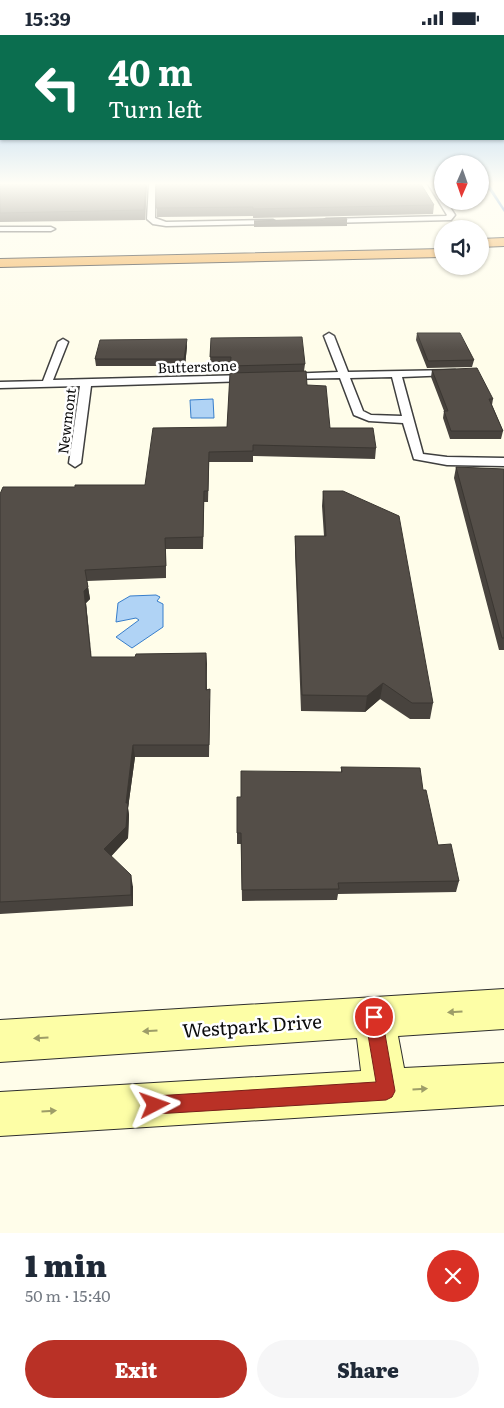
<!DOCTYPE html>
<meta charset="utf-8">
<style>
:root{--surface:#fff;--page:#f6f6f7;--text:#1f2937;--muted:#747a83;--accent:#b93126}
body{margin:0;font-family:Literata,serif;background:var(--page);color:var(--text);height:100vh;display:flex;flex-direction:column;font-size:19px;white-space:nowrap}
*{box-sizing:border-box;margin:0}
p{font-size:16px;color:var(--muted)}
.icon{flex:none;width:28px;height:28px;fill:none;stroke:currentColor;stroke-width:2;stroke-linecap:round;stroke-linejoin:round}
.map{position:relative;height:1198px;overflow:hidden}
.side{display:flex;flex-direction:column;background:var(--surface);flex:1}
.side>*{flex:none}
.hud{position:absolute;left:0px;top:0px;width:505px;height:105px;box-shadow:0 1px 4px #0004;background:#0b6e4f;color:#fff;overflow:hidden}
.needle{width:32px;rotate:182deg}
.fabs{position:absolute;left:434px;top:120px;display:grid;gap:10px}
.fabs a{display:grid;place-items:center;width:55px;height:55px;border-radius:50%;background:var(--surface);box-shadow:0 1px 4px #0004;font-size:25px}
.pin{position:absolute;display:grid;place-items:center;width:42px;height:42px;color:#fff;margin:-21px;border:2px solid #fff;border-radius:50%;box-shadow:0 1px 5px #0007}
.me{position:absolute;width:55px;margin:-28px;rotate:86deg;stroke-linejoin:round;filter:drop-shadow(0 0 4px #0008)}
.turn{display:flex;align-items:center;gap:18px;height:105px;padding:0 25px;font-size:22px}
.turn .icon{width:65px;height:65px;stroke-width:2.5}
.turn b{display:block;font-size:35px;line-height:42px}
.round{display:grid;place-items:center;flex:none;width:52px;height:52px;border-radius:26px;background:var(--page)}
.head{display:flex;align-items:center;justify-content:space-between;height:85px;padding:0 25px}
h1{font-size:30px;font-weight:800;line-height:38px}
.button{display:flex;gap:10px;margin-top:auto;padding:10px 25px}
.button a{flex:1;height:58px;border-radius:30px;background:var(--accent);color:#fff;font-size:20px;font-weight:800;line-height:58px;text-align:center}
.button a+a{background:var(--page);color:var(--text)}
.status{display:flex;justify-content:space-between;align-items:center;height:35px;padding:0 25px;background:var(--surface);direction:ltr}
.status svg{height:14px;fill:currentColor}
.map>svg:first-child{display:block}
.water{fill:#b0d3f5;stroke:#387ecb}
.lines{fill:none;stroke-linecap:round;stroke-linejoin:round}
.stream{fill:#387ecb;fill-rule:evenodd}
.lane-casing{stroke:#3f3f3f;stroke-width:3}
.secondary-casing{stroke:#2e2e2e;stroke-width:2}
.highway-casing{stroke:#1d1d1d;stroke-width:2}
.lane{fill:#fff;fill-rule:evenodd}
.secondary{fill:#fdfea6;fill-rule:evenodd}
.highway{fill:#f3b054;fill-rule:evenodd}
.wall{fill:#48433e}
.shaded-wall{fill:#3b3732}
.building{fill:#544e48;stroke:#3b3732}
.oneway{fill:#9d9d68}
.route{fill:#b93126;stroke:#782019}
.labels{text-anchor:middle;dominant-baseline:central;stroke-width:5;stroke-linejoin:round;paint-order:stroke}
.far-street-label{font-size:14px;fill:#0c0c0c;stroke:#fff}
.near-street-label{font-size:19px;fill:#0c0c0c;stroke:#fff}
</style>
<div class="status"><b>15:39</b><svg viewBox="0 0 49 12"><path d="M0 12V9h3v3zM5 12V6h3v6zM10 12V3h3v9zM15 12V0h3v12zM26 1h20v11H26zM47 4h2v5h-2z"/></svg></div>
<div class="map">
<svg width="504" height="1198" viewBox="0 0 504 1198">
<rect width="100%" height="100%" fill="#fffdea"/>
<path class="water" d="M213 364 214 383H191L190 365Z
M156 560 160 562 157 566 163 569V592L132 613 116 602 139 585 136 583 116 587 118 568 130 561Z"/>
<g class="lines">
<path class="stream" d="M485 149H489L504 173V177Z"/>
<defs>
<path id="lane" d="M149 149H155V183L166 187 273 185 277 187 273 189 166 191 153 189 147 184Z
M428 149H434L442 162V166H446L455 180 451 185 326 188 322 186 326 184 446 181 447 180Z
M0 192H51L55 194 51 196H0Z
M329 298 334 301 348 337 455 335V339L451 340 402 342 423 419 447 422 504 423V431L447 430 414 424 403 388 369 386 354 380 340 343 282 344V340L286 339 338 337 324 301ZM392 342 402 381 371 380 363 376 350 343Z
M63 304 68 307 53 345 248 340 253 343 248 346 91 351 81 428 75 432 69 428 80 351 0 353V347L43 346 58 307Z"/>
<path id="secondary" d="M504 954V994L398 1001 404 1033 504 1028V1070L0 1101V1057L361 1036 357 1003 0 1027V985Z"/>
<path id="highway" d="M504 203V211L480 212V204Z
M442 214V222L0 232V224Z"/>
</defs>
<use href="#lane" class="lane-casing"/>
<use href="#secondary" class="secondary-casing"/>
<use href="#highway" class="highway-casing"/>
<use href="#lane" class="lane"/>
<use href="#secondary" class="secondary"/>
<use href="#highway" class="highway"/>
</g>
<path class="wall" d="M0 149H147L145 185 0 187Z
M155 149H421L434 170 433 179 253 183V181L159 182H157L156 149Z
M347 185V191L254 192V186Z
M417 298 474 325 472 332 427 333 416 305Z
M211 303 305 329 304 336 307 350 330 393 376 413 375 424 253 421V427H209L208 467H204L203 514H166V543L87 546 90 564 86 568 91 622H135L206 618 207 655 210 666 209 722H135L128 773 129 780 128 803 111 821 133 852V871L0 879V459L75 452 145 450 227 392 231 329H210Z
M187 311 185 331H96L95 324Z
M432 335 493 364 492 370 503 396 501 404H450L443 383 444 376 431 342Z
M456 432 504 434V615H499L454 443Z
M323 456 433 668 430 684H410L380 664 365 677 301 676 295 517V501H324L322 471Z
M341 732 423 755 438 810 459 846 456 857 338 859 337 865 242 866 241 809H237V762H241L341 737Z"/>
<path class="shaded-wall" d="M146 149H147L145 185 144 175Z
M187 304V311L185 331 184 324Z
M88 552 90 564 86 568 93 634 84 556Z
M206 618 207 629 206 666Z
M383 648 380 664 365 677 367 661Z
M133 710 135 722 128 773 129 780 128 803 107 826 104 814 126 768Z
M131 840 133 852V871L131 860Z"/>
<path class="building" d="M0 149H146L144 175 0 178Z
M156 149H421L434 170 253 174V172L158 173H156Z
M346 183 347 185 254 186Z
M417 298H460L474 325 428 326Z
M302 302 305 329 230 331 231 322H210L211 303Z
M187 304 184 324H95L100 305Z
M477 333 493 364H489L503 396H451L444 376H448L432 335Z
M306 336 307 350 326 351 330 393H373L376 413 253 410V416L209 417 208 456H204L203 502 165 503 166 531 85 535 88 552 84 556 91 622H135L136 619 206 618V655L210 654 209 710H133L126 768H128L126 792 104 814 131 840V860L0 867V459L3 452H75V450H145L153 393 227 392 230 338Z
M456 432 504 434V603H502Z
M323 456H343L399 481 433 668H412L383 648 367 661 302 660 295 501H326Z
M341 732 420 733 423 755H426L438 810 451 809 459 846 338 848 339 854 242 855 241 798H237V762H241V736L342 737Z"/>
<defs><path id="oneway-solid" d="M-6-.8H1V-3.2L6.5 0L1 3.2V.8H-6Z" transform="scale(1.25)"/></defs>
<g class="oneway">
<use href="#oneway-solid" transform="translate(455 977) rotate(176)"/>
<use href="#oneway-solid" transform="translate(150 996) rotate(176)"/>
<use href="#oneway-solid" transform="translate(41 1003) rotate(176)"/>
<use href="#oneway-solid" transform="translate(420 1054) rotate(-3)"/>
<use href="#oneway-solid" transform="translate(49 1076) rotate(-4)"/>
</g>
<linearGradient id="sky" x2="0" y2="1"><stop stop-color="#91c0ed"/><stop offset="0.47" stop-color="#fffef6"/><stop offset="1" stop-color="#fffef6" stop-opacity="0"/></linearGradient>
<rect width="504" height="316" fill="url(#sky)"/>
<path class="route" d="M374 974 380 976 382 982 395 1056 392 1062 386 1065 155 1079 149 1076 146 1070 149 1063 155 1061 376 1047 365 982 368 976Z"/>
<g class="labels">
<g class="far-street-label">
<text transform="translate(197 331) rotate(-2)">Butterstone</text>
<text transform="translate(66 386) rotate(-83)">Newmont</text>
</g>
<g class="near-street-label">
<text transform="translate(252 990) rotate(-4)">Westpark Drive</text>
</g>
</g>
</svg>
<div class="fabs">
<a><svg class="needle" viewBox="-14 -14 28 28"><path d="M0-13l5 13h-10z" fill="#e53935"/><path d="M0 13l5-13h-10z" fill="#747a83"/></svg></a>
<a><svg class="icon" aria-label="sound" viewBox="0 0 24 24"><path d="M4 9h4l5-4v14l-5-4H4zM17 9q2 3 0 6"/></svg></a>
</div>
<div class="pin" style="left:374px;top:982px;background:#d93025"><svg class="icon" aria-label="arrive" viewBox="0 0 24 24"><path d="M6 21V4h12l-3 4 3 4H6"/></svg></div>
<svg class="me" style="left:155px;top:1070px" viewBox="-20 -20 40 40"><path d="M0-17L14 15 0 8-14 15z" fill="#b93126" stroke="#fff" stroke-width="4"/></svg>
<div class="hud">
<div class="turn"><svg class="icon" aria-label="left" viewBox="0 0 24 24"><path d="M17 20v-9H6M10 6l-5 5 5 5"/></svg><div><b>40 m</b>Turn left</div></div>
</div>
</div>
<section class="side">
<div class="head"><div><h1>1 min</h1><p>50 m · 15:40</p></div><a class="round" style="background:#d93025;color:#fff"><svg class="icon" aria-label="close" viewBox="0 0 24 24"><path d="M6 6l12 12M18 6L6 18"/></svg></a></div>
<div class="button"><a>Exit</a><a>Share</a></div>
</section>
